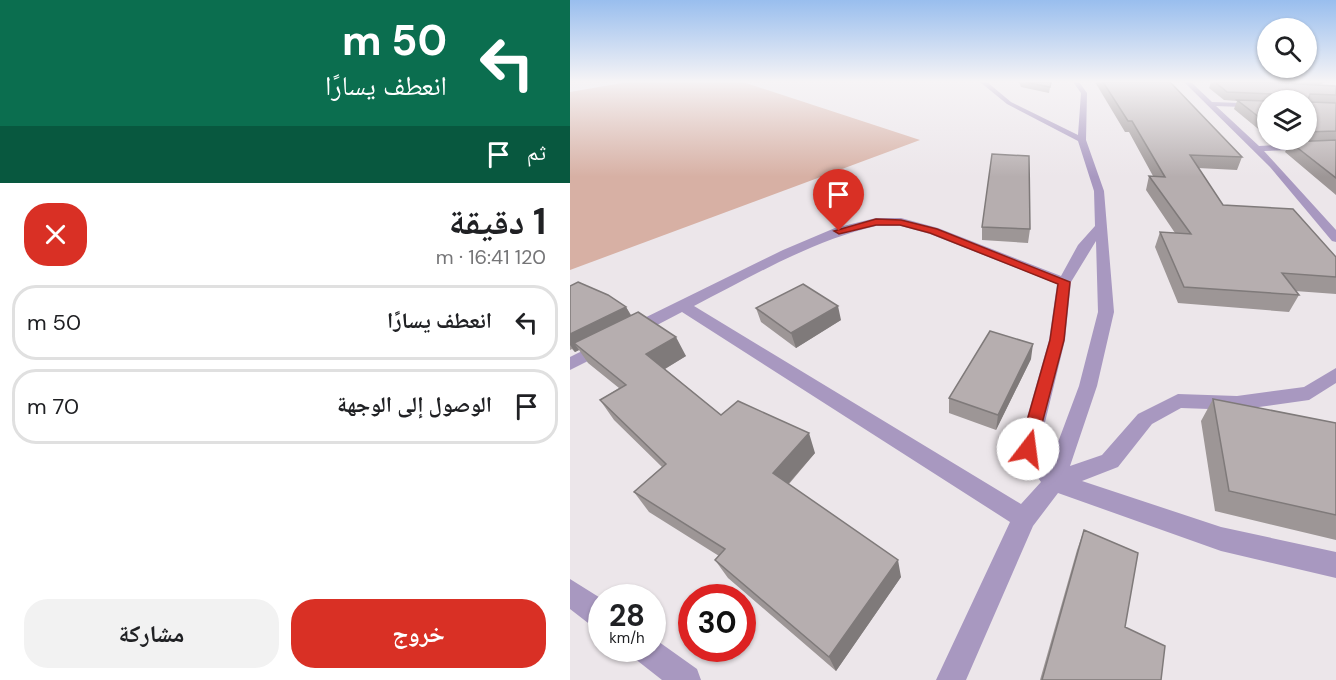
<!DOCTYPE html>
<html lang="ar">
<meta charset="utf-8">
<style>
:root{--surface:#fff;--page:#f2f2f2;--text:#202124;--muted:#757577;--line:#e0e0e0;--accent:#d93025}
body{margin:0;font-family:"DM Sans","Noto Naskh Arabic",sans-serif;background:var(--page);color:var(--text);direction:rtl;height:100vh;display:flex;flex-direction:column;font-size:22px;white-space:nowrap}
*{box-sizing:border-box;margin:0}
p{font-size:20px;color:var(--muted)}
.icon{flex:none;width:33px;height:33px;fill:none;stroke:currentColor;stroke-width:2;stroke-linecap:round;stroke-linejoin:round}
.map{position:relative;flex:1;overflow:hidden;direction:ltr}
.panel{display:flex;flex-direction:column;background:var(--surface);width:570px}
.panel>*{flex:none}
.guide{background:#0b6e4f;color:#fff;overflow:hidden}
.fabs{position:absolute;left:687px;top:18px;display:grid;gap:12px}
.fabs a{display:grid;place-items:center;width:60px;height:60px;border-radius:50%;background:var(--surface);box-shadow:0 2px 4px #0004;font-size:30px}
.speed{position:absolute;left:18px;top:584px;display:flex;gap:12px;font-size:30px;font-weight:700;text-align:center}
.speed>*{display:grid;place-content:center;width:78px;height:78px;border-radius:50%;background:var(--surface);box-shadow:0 2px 4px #0004;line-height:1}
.speed small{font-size:15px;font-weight:400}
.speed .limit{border:9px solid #d22;background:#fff;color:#111}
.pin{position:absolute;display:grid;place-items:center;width:51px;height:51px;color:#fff;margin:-62px -26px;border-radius:50% 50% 50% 0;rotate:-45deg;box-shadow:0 0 6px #0007}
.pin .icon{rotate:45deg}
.me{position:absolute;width:66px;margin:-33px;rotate:15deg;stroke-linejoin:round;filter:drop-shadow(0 0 4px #0008)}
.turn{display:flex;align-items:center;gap:21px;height:126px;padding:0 24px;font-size:27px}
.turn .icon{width:78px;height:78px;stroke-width:2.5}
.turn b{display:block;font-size:42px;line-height:51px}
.then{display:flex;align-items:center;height:57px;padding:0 24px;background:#0003;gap:12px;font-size:22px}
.round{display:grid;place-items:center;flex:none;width:63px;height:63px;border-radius:24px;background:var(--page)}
.overview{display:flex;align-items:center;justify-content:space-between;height:102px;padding:0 24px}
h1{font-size:36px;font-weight:700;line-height:45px}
.action{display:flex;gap:12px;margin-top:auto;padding:12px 24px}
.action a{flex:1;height:69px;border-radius:24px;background:var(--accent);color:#fff;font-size:24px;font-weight:700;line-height:69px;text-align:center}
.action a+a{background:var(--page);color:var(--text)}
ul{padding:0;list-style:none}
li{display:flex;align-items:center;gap:18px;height:75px;margin:0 12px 9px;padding:0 12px;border:3px solid var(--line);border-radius:24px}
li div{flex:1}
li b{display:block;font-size:22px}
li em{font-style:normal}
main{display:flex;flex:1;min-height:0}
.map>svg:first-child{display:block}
.green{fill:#d7b0a4}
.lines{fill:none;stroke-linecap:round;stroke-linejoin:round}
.minor{fill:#a898c0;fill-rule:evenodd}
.tertiary{fill:#a898c0;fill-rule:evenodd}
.wall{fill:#9d9696}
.shaded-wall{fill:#7f7a7a}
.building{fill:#b6aeaf;stroke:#7f7a7a;stroke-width:1.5}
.route{fill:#d93025;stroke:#8d1f18;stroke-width:1.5}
</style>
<main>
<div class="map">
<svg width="766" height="680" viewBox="0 0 766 680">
<rect width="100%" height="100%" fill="#ece6ea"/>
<path class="green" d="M58 82H173L350 140 0 270V92Z"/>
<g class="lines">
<path class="minor" d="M410 82H417L441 102 508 135 511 93 503 82H509L517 93 516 140 534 191 544 312 527 386 500 466 532 455 568 414 608 394 667 396 734 387 766 368V383L739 400 667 410 611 408 582 424 548 467 512 481 651 527 766 552V578L651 551 488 493 463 526 396 680H366L440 522 112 312 68 335H56L54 331 56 327 213 250 265 228 306 218H331L368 228 491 276 508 245 525 226 524 191 508 141 437 104ZM306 226H331L360 234 487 284 479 340 448 449 471 482 451 504 124 306C183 276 241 241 306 226ZM526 241 528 312 509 386 481 461 469 447 495 340 501 282Z
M614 82H621L642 102 698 104V108L646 106 689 146 766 142V148L694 151 766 230V242L762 241 700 167Z
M34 340 40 342 42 346 40 350 0 370V357Z"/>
<path class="tertiary" d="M0 579 32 599V630L22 626 0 609Z
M82 637 127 669 131 680H92L64 658 60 648H82Z"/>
</g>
<path class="wall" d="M449 82H481L479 93 451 87Z
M525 82H600L672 157 667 170 628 168 653 205 766 257V294L725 291 729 295 719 312 608 303 585 247 590 232 605 233 576 190 579 176H583L559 132H555Z
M641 82H756L748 85 766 86V195L715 152 720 142 704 143 700 140H736V100H698V137L664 109 667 101 654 100 639 88Z
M412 227 460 229 458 243 412 240Z
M0 286 56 307 61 315 116 356 95 369 151 415 245 453 219 484 331 577 266 671 158 578 145 560 149 556 79 512 64 492 92 467 44 420 30 400 49 388 18 363 9 350 5 352 2 349 0 350Z
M186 308 271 320 226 348 191 322Z
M461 359 426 430 379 413V398Z
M643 399 766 423V540L645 511 631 421Z
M514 530 555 627 591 680H470L507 550Z"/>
<path class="shaded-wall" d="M268 306 271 320 226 348 221 333Z
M56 307 64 321 4 343 9 350 5 352 0 345V334Z
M106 337 116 356 88 373 76 354Z
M463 344 461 359 426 430 428 415Z
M239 433 245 453 211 492 203 473Z
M328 560 331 577 266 671 259 657Z"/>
<path class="building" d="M455 82H481L480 87Z
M533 82H600L672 157 620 155 653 205 723 209 766 257V277L712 273 729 295 614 287 590 232 621 234 579 176 595 177 562 121H558Z
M645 82H691L766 86V95L740 94 738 100 740 102 766 103V131L736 132V100H702L703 94 657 92Z
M667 100 698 101V124Z
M766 140V178L720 142Z
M422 154 459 156 460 229 412 227Z
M8 282 38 295 56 307 0 334V286Z
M233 284 268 306 221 333 186 308Z
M68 312 106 337 76 354 151 415 168 401 239 433 203 473 328 560 259 657 145 560 155 549 64 492 96 464 30 400 56 385 4 343Z
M420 331 463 344 428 415 379 398Z
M643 399 766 423V515L659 491Z
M514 530 568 553 555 627 595 646 591 680H472Z"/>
<linearGradient id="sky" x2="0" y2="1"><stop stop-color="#99beee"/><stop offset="0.46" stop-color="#f6f4f6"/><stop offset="1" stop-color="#f6f4f6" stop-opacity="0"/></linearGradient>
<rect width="766" height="177" fill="url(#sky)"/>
<path class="route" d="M306 219 331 220 367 229 500 282 494 340 464 454 458 456 452 454 449 449 480 340 488 284 360 233 330 225H306L269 234 264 231Z"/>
</svg>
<div class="fabs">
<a><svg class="icon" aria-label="search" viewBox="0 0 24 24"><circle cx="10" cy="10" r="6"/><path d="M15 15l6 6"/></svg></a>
<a><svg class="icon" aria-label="layers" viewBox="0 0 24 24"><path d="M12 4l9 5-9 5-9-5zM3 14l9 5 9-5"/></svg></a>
</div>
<div class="speed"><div>28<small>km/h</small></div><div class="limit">30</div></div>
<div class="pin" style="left:269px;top:231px;background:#d93025"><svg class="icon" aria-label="arrive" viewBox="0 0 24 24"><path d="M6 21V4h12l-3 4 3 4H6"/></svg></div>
<svg class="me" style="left:458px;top:449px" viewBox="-20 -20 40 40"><circle r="19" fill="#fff"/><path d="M0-13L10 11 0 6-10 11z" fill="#d93025"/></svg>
</div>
<section class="panel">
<div class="guide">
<div class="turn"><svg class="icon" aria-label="left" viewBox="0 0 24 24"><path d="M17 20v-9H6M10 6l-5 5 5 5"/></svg><div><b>50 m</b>انعطف يسارًا</div></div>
<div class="then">ثم<svg class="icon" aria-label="arrive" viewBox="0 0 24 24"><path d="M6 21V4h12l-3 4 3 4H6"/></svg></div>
</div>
<div class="overview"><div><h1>1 دقيقة</h1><p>120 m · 16:41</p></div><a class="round" style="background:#d93025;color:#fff"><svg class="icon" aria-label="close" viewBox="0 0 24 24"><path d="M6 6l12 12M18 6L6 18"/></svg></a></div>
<ul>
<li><svg class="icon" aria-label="left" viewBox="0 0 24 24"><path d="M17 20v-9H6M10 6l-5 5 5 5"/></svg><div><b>انعطف يسارًا</b></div><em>50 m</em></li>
<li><svg class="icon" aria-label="arrive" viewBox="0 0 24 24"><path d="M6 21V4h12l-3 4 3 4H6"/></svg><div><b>الوصول إلى الوجهة</b></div><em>70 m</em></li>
</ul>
<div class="action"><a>خروج</a><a>مشاركة</a></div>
</section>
</main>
